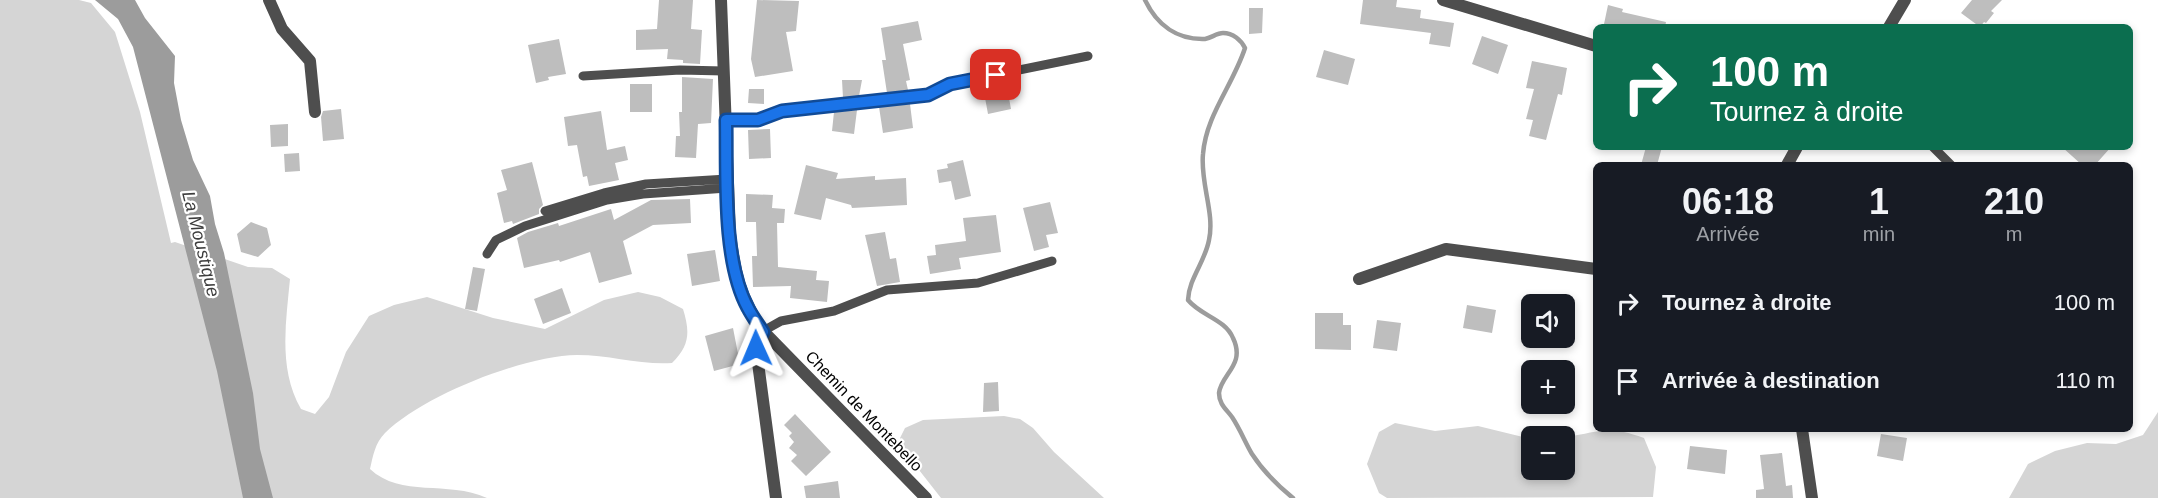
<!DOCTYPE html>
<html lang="fr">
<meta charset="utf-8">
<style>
:root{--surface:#171b24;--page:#20242c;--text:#f1f3f6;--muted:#9ea1a6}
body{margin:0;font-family:Helvetica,sans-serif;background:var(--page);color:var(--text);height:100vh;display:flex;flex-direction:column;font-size:22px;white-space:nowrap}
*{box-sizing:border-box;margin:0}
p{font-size:20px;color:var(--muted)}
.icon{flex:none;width:33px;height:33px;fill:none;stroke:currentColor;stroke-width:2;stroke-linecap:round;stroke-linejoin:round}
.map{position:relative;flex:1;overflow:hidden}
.panel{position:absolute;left:1593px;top:162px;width:540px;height:270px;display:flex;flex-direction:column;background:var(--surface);border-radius:9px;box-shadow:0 3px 9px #0003}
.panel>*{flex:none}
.banner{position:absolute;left:1593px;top:24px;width:540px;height:126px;border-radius:9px;box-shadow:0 3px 9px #0003;background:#0b6e4f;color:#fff;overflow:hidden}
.controls{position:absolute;left:1521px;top:294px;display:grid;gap:12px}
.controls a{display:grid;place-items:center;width:54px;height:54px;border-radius:9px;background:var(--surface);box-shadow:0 3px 9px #0003;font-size:30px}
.pin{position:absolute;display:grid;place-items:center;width:51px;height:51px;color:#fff;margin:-26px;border-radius:12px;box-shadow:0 3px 9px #0006}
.me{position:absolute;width:66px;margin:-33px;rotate:359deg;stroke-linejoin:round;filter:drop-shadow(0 0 4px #0008)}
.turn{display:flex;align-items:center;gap:21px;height:126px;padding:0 18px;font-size:27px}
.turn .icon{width:78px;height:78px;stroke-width:2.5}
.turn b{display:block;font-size:42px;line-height:51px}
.eta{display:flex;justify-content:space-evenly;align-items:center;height:102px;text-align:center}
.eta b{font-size:36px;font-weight:800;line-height:42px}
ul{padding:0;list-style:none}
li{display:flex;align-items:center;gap:18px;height:78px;padding:0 18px}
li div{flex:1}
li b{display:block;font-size:22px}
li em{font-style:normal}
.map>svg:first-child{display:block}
.green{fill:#d5d5d5}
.water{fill:#9c9c9c}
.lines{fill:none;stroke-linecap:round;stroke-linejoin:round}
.stream{stroke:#9c9c9c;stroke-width:4.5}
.building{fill:#bebebe}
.lane{stroke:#4e4e4e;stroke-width:9}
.street{stroke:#4e4e4e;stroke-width:12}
.route-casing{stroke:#114b97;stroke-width:15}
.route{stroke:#1a73e8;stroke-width:10}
.labels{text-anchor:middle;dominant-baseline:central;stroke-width:4.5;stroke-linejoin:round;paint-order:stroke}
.street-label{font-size:16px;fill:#000;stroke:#fff}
.water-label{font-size:18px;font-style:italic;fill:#3d3d3d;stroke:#fff}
</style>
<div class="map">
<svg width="2158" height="498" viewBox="0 0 2158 498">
<rect width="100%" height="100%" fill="#fff"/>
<path class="green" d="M0 0H79L91 3 115 32 140 112 171 243 175 242 248 267 272 268 290 279C286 322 278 369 301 409L315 414 329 397 346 352 369 316 394 305 427 297 493 318 545 329 604 300 638 292 660 297 683 309C690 332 690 345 672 363 640 365 610 355 577 355 523 356 424 395 385 433 375 443 373 456 370 469 401 498 447 480 487 498H0Z
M2158 412V498H2009L2028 464 2055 451 2087 443 2116 444 2143 435Z
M1004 416 1020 419 1033 428 1054 452 1104 498H941L901 447 900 438 905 428 923 420Z
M1395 423 1435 431 1478 426 1531 439 1532 470H1564L1565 437C1601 432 1606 424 1644 438L1656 467 1653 497 1387 498 1379 493 1367 464 1379 432Z"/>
<path class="water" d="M95 0H135L145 18 175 56 174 83 181 120 193 160 210 196 215 224 224 253 253 393 260 449 273 498H243L217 371 133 47 118 19Z"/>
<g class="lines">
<path class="stream" d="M1145 0C1157 25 1177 40 1205 39 1211 38 1217 33 1223 33 1233 33 1241 40 1245 48 1233 85 1206 115 1203 154 1200 183 1215 213 1209 240 1205 262 1189 278 1188 300 1201 316 1225 319 1233 338 1246 365 1221 374 1219 393 1219 404 1226 409 1232 417 1240 429 1245 442 1252 454 1263 471 1277 485 1293 498"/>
</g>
<path class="building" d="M659 0H693L691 29 702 30 700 64 683 63V60L667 59 668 49 636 50V30L657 29Z
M757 0 799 1 796 31 786 32 793 71 755 77 751 59Z
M1363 0H1397L1396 7 1421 10 1420 18 1454 23 1450 47 1429 44 1431 33 1360 24Z
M1972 0H2002L1991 11 1994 13 1986 23 1984 22 1980 27 1961 13Z
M1608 5 1623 9 1622 12 1666 22 1665 27H1618L1604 24Z
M1249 8H1263L1262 33 1249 34Z
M918 21 922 40 903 44 910 80 906 81 908 90 887 93 882 60H886L881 28Z
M1482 36 1508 45 1498 74 1472 64Z
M559 39 566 74 548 77 549 80 536 83 528 45Z
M1324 50 1355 59 1348 85 1316 77Z
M1532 61 1567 68 1562 95 1558 94 1546 140 1529 136 1533 120 1526 119 1534 89 1526 88Z
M682 77 713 79 711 123 698 124 696 158 675 157 676 136H680L679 112H682Z
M842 80H862L859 96 843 98Z
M1006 82 1011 109 988 114 983 87Z
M630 84H652V112H630Z
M749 89H764V104L748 103Z
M910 104 913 128 883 133 879 107Z
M341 109 344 139 323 141 321 117 323 111Z
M857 110 854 134 832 131 834 112Z
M601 111 607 150 625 146 628 160 615 163 619 180 589 186 587 176 583 177 577 145 568 146 564 117Z
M288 124V146L271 147 270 125Z
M770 129 771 158 749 159 748 130Z
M1646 147H1662L1657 165H1641Z
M2062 147H2111L2095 165H2082Z
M299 153 300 171 285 172 284 154Z
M963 160 971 196 955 200 951 181 939 183 937 170 948 168 947 164Z
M532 162 543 205 539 209V214L513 224 512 221 504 223 497 193 507 190 501 170Z
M806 165 838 173 836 179 875 176V180L906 178 907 205 852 208 851 205 826 198 821 220 794 214Z
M746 194 773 195 772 208 785 209 784 223H777L778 267 817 271 816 280 829 281 827 302 790 298 791 286 753 287 752 256H757L756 222H746Z
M690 199 691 223 653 225 623 241 632 274 599 283 590 252 560 262 559 260 524 268 517 238 528 232 558 223 559 226 611 209 614 220 651 200Z
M1050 202 1058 233 1046 235 1049 247 1034 251 1023 208Z
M996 215 1001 252 959 258 961 269 930 274 927 256 936 255 935 245 966 241 963 218Z
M251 222 267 228 271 245 258 257 241 252 237 234Z
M885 232 890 259 896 258 900 282 877 286 865 235Z
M715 250 720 281 692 286 687 254Z
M473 267 485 269 477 311 465 309Z
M562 288 571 313 543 324 534 299Z
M1467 305 1496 310 1492 333 1463 328Z
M1315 313H1343V325H1351V350L1315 349Z
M1377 320 1401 323 1397 351 1373 348Z
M733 328 740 364 714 371 705 336Z
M998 382 999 411 983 412 984 383Z
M795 414 831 452 806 476 791 461 797 455 789 448 794 442 789 436 792 433 784 425Z
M1881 434 1907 438 1903 461 1877 456Z
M1690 446 1727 450 1725 474 1687 469Z
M1782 453 1786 486 1792 485 1793 498H1756V490L1764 489 1760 455Z
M838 481 840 498H806L804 486Z"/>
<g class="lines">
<path class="lane" d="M583 76 680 70 724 71
M726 120H758L782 111 928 95 950 84 1088 56
M1933 147 1951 165
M545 211 604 193 646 184 727 179
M487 254 496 240 525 226 607 200 643 194 727 188
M763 331 781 321 834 311 887 290 978 283 1052 261"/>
<path class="street" d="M269 0 282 29 310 61 315 112
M721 0 730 234C735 274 740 297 763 331L926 498
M1443 0 1596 46
M1889 27 1905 0
M1787 165 1797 147
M1359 279 1446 249 1596 269
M763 331 756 348 776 498
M1802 429 1812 498"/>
</g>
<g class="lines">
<defs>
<path id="route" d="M756 348 763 332C758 324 752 316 748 308 722 261 727 174 726 120H758L782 111 928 95 950 84 996 75"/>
</defs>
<use href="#route" class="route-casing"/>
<use href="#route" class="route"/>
</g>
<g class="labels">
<g class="street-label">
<text transform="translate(864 411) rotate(46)">Chemin de Montebello</text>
</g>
<g class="water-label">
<text transform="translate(201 244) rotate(76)">La Moustique</text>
</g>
</g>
</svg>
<div class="controls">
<a><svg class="icon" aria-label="sound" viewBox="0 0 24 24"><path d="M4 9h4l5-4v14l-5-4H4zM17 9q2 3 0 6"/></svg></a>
<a>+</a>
<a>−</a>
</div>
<div class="pin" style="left:996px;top:75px;background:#d93025"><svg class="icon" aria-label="arrive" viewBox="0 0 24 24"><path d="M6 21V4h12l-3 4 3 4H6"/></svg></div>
<svg class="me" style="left:756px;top:348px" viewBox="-20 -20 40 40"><path d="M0-17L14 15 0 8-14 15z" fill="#1a73e8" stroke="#fff" stroke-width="4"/></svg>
<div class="banner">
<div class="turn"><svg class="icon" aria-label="right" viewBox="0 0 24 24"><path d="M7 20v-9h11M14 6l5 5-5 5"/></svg><div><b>100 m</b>Tournez à droite</div></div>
</div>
<section class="panel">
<div class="eta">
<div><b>06:18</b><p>Arrivée</p></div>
<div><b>1</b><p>min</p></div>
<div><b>210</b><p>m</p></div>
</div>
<ul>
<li><svg class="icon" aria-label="right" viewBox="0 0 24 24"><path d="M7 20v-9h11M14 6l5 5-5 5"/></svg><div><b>Tournez à droite</b></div><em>100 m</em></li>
<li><svg class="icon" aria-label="arrive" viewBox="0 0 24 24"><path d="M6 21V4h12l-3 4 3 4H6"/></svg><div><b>Arrivée à destination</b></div><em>110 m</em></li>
</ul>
</section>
</div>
